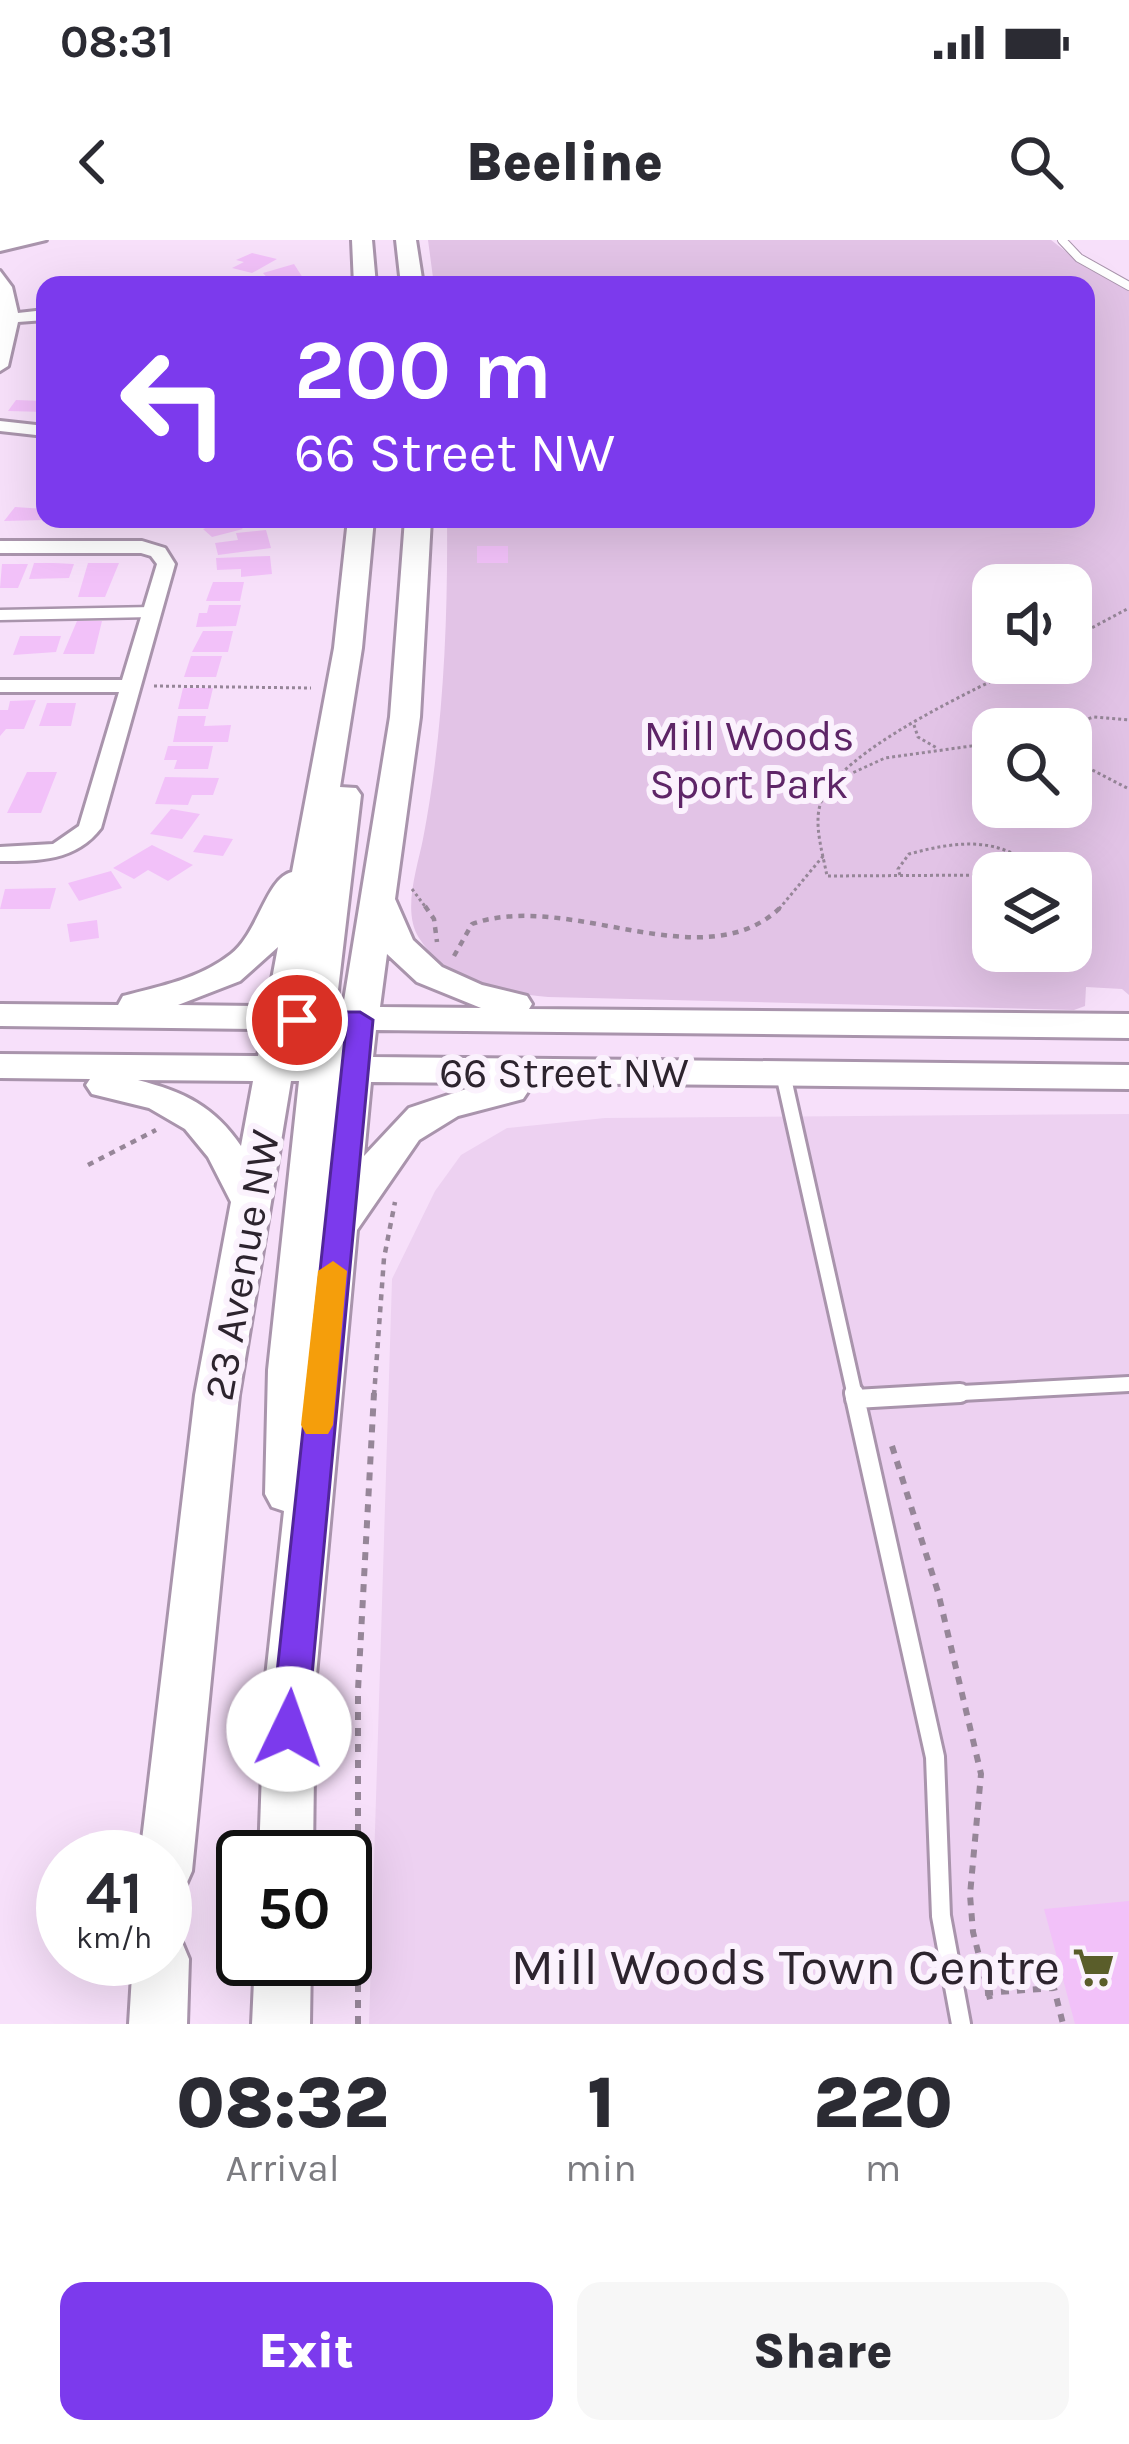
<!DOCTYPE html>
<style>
:root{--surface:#fff;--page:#f7f7f7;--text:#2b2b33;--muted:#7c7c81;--accent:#7c3aed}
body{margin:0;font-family:Karla,sans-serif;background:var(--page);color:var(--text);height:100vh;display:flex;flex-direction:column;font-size:45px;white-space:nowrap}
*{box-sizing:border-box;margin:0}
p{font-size:39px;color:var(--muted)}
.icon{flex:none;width:66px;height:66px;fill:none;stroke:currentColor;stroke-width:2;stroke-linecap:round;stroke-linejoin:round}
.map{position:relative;height:1784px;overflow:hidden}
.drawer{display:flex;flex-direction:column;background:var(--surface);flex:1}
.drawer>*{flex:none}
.banner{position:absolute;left:36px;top:36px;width:1059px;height:252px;border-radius:24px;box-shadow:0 12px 48px #0002;background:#7c3aed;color:#fff;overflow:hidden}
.buttons{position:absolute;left:972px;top:324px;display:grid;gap:24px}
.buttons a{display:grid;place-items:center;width:120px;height:120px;border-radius:24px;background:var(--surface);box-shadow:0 12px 48px #0002;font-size:60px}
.speed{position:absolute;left:36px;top:1590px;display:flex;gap:24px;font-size:60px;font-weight:700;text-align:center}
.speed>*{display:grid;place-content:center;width:156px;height:156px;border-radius:50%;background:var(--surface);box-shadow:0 12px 48px #0002;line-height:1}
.speed small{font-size:30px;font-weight:400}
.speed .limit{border:6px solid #111;border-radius:18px;background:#fff;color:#111}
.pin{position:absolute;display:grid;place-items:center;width:102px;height:102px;color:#fff;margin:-51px;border:6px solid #fff;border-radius:50%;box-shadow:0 3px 12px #0007}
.me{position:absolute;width:132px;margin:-66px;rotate:3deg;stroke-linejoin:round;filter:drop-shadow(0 0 9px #0008)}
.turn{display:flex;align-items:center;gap:42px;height:252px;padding:0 60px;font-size:54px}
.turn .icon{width:156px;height:156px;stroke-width:2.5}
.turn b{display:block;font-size:84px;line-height:102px}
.eta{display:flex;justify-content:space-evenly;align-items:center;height:204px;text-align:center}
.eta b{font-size:72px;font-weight:800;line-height:84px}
.primary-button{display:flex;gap:24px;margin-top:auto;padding:24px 60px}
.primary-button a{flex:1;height:138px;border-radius:24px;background:var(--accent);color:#fff;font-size:48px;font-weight:800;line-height:138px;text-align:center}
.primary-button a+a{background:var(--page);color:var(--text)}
.status{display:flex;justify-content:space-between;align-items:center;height:84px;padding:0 60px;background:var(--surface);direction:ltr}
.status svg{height:33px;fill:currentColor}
header{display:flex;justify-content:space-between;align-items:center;height:156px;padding:0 60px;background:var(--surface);font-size:54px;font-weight:800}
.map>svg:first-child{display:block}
.built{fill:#edd1f1}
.green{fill:#e2c3e6;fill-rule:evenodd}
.building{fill:#f2c1f9}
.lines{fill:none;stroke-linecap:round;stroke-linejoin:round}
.lane-far3-casing{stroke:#a994ac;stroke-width:10}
.lane-far2-casing{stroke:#a994ac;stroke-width:15}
.lane-far1-casing{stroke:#a994ac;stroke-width:20}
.lane-casing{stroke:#a994ac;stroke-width:24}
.street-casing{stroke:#a994ac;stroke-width:6}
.secondary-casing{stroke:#a994ac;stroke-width:6}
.path-far2{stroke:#968698;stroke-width:3;stroke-dasharray:3 3;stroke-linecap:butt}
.path-far1{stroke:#968698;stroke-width:4.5;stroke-dasharray:6 6;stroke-linecap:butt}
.path{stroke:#968698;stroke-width:6;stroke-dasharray:8 8;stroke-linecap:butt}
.lane-far3{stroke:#fff;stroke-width:8}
.lane-far2{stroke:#fff;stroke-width:10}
.lane-far1{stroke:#fff;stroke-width:14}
.lane{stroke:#fff;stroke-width:18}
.street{fill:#fff;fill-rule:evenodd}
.secondary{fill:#fff;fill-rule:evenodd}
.route{fill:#7c3aed;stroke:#51269a;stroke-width:3}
.slow{fill:#f59e0b}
.labels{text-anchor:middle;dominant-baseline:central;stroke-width:12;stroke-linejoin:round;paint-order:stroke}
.park-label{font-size:42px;fill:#5e2567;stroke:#fbf2fd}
.street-label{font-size:42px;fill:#2d242e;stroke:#fbf2fd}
.near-poi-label{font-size:51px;fill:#2d242e;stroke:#fbf2fd;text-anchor:end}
</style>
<div class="status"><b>08:31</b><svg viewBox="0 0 49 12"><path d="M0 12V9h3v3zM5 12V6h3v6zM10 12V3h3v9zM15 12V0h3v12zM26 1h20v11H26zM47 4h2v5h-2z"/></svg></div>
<header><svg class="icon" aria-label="back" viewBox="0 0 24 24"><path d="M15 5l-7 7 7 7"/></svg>Beeline<svg class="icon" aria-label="search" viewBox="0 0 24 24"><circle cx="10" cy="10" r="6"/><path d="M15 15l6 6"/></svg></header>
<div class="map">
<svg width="1129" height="1784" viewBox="0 0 1129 1784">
<rect width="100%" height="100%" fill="#f7e0fa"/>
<path class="built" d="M1129 874V1784H369L392 1039 435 951 461 915 507 888 605 878Z"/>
<path class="green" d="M428 0H1051L1087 28 1129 49V755L1122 749 1086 747 1085 766 1074 770 548 757C499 752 448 743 419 698 402 671 417 629 423 599 443 496 448 384 447 279H1086V45H434ZM993 345H1071V423H993ZM993 489H1071V567H993ZM993 633H1071V711H993Z"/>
<path class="building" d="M252 13 277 19 252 33 232 28 244 22 236 20Z
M294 24 303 38 271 42 263 33Z
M103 36 107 43 142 38 146 45H72L70 41Z
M16 160 45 161V172L8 171Z
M15 267 45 269V280L4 281Z
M207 279H232L243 289 212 297 203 289 208 287 201 280Z
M266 290 271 308 218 315 215 303 238 300 236 293Z
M477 306H508V323H477Z
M270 316 272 334 241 337V329L217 330 216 318Z
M34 323H54L74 324 69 338 29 339Z
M88 323H119L105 357H78Z
M2 324H28L18 348H0Z
M213 342H244L240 361H206Z
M209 365H241L236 386 196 387 199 373H207Z
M77 381H102L94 414H63Z
M203 391H233L228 412H192Z
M20 396H61L56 412 13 415Z
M191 416H222L216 437H184Z
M183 448H213L208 469H178Z
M36 460 24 489H6L0 496V470H8L10 461Z
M47 463H76L71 486H39Z
M178 476H206L204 486 231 485 228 502H173Z
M168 506H213L208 529H174L177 520H164Z
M27 532H57L41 573H7Z
M165 537 219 538 213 555H192L188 565 155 564Z
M171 569 200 574 182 599 150 594Z
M204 595 233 599 223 616 193 612Z
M152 605 193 625 168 641 148 630 134 639 113 628Z
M111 631 122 648 79 661 68 643Z
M56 648 50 669H0L5 649Z
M97 680 99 698 70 702 67 684Z
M1129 1661V1784H1075L1044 1669Z"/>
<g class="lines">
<defs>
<path id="lane-far3" d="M1062 0 1079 18 1129 46"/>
<path id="lane-far2" d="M0 375 153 372"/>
<path id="lane-far1" d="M783 834 855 1156
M906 1156 1129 1144"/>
<path id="lane" d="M854 1153 935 1517 941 1676 961 1784
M855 1159 960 1153"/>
<path id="street" d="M0 31 12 47 18 73 45 70V80L18 82 8 126 0 131Z
M0 181 45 186V196L0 191Z
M0 301H142L165 308 175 324 101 588C76 621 39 621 0 621V607L53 604 79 586 119 452H0V440H122L157 324 151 316 141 313H0Z"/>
<path id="secondary" d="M0 0H46L0 11Z
M352 0H372L376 45H354Z
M396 0H416L423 45H401Z
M348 279H374L362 408 340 547 356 548 361 555 336 767H343L390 477 405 279H431L420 477 395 659 413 700 442 727 482 745 527 756 532 764 529 769 1129 774V798L376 790 373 817 1129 825V849L525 843 529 850 523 859 458 876 419 900 357 990 315 1446 313 1617H259L265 1446 284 1271 272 1267 265 1254 268 1130 299 841H291L239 1155 192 1631 184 1649 165 1656V1617H140L195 1155 231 962 208 917 185 889 149 868 92 854 86 845 90 839 0 838V814L258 816 263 789 0 786V764L118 765 123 756C161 746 199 739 231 714 259 692 266 638 292 632L334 408ZM278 707 267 766 178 765 240 741ZM387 714 417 742 481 768 380 767ZM138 840 253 841 241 906C214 866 184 852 138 840ZM371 842 484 843 409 868 364 916Z
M165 1694 181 1700 189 1719 187 1784H129L133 1719H165Z
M255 1719H311L310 1784H252Z"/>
</defs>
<use href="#lane-far3" class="lane-far3-casing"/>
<use href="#lane-far2" class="lane-far2-casing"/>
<use href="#lane-far1" class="lane-far1-casing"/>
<use href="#lane" class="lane-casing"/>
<use href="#street" class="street-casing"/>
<use href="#secondary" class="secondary-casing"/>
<path class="path-far2" d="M1071 399 1129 368
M154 446 311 448
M914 485 918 497 937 508
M1054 489 1094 477 1129 480
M1071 519 1129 549
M837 540 885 518 993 503
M900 635 898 629 909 614C957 601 1002 595 1039 633
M993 635 827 636C823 614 813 584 821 562 841 509 977 449 1028 423
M1071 636H1089
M412 649 427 669
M779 669 824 615"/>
<path class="path-far1" d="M425 666 434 679 437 702
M454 716 472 684C570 649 704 743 782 666
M88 925 156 890
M374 1156 384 1018 395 962"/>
<path class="path" d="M892 1206 938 1352 981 1534 970 1655 973 1692 992 1767
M985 1753 1054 1748 1063 1784
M358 1784V1450L374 1153"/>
<use href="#lane-far3" class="lane-far3"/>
<use href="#lane-far2" class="lane-far2"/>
<use href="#lane-far1" class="lane-far1"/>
<use href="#lane" class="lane"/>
<use href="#street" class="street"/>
<use href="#secondary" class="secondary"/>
</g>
<path class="route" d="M297 772H360L373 780 307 1489 302 1500 289 1504 276 1500 271 1489 346 788 288 786 284 780Z"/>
<path class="slow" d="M333 1021 347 1031 333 1185 328 1194H306L301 1185 318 1031Z"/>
<defs>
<symbol id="supermarket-bare" viewBox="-9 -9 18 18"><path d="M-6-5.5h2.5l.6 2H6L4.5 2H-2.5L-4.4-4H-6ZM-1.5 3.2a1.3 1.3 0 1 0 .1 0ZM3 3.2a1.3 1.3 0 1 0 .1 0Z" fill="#5a5d2a" stroke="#fbf2fd" stroke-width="2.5" paint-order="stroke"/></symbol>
</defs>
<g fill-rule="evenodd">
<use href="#supermarket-bare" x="1064" y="1698" width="59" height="59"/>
</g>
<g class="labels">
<g class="park-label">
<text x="749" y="496">Mill Woods<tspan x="749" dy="48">Sport Park</tspan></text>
</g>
<g class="street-label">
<text x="564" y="833">66 Street NW</text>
<text transform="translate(242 1025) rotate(-80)">23 Avenue NW</text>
</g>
<g class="near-poi-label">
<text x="1060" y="1727">Mill Woods Town Centre</text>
</g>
</g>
</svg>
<div class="buttons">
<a><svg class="icon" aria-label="sound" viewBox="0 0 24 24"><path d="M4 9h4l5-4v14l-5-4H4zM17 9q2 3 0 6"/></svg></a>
<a><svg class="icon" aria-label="search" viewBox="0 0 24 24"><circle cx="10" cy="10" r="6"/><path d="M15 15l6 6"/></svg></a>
<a><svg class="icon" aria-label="layers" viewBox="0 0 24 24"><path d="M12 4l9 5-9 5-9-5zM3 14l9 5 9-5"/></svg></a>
</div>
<div class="speed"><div>41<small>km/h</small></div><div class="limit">50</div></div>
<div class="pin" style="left:297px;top:780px;background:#d93025"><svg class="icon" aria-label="arrive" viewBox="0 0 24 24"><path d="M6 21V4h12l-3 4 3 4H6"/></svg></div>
<svg class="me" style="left:289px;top:1489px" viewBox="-20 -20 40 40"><circle r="19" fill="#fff"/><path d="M0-13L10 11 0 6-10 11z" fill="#7c3aed"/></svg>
<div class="banner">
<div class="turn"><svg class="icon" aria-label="left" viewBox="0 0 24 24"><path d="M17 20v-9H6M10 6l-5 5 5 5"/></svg><div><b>200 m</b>66 Street NW</div></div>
</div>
</div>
<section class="drawer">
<div class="eta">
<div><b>08:32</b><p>Arrival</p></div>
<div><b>1</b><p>min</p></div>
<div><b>220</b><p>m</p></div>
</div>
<div class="primary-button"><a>Exit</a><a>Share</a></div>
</section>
